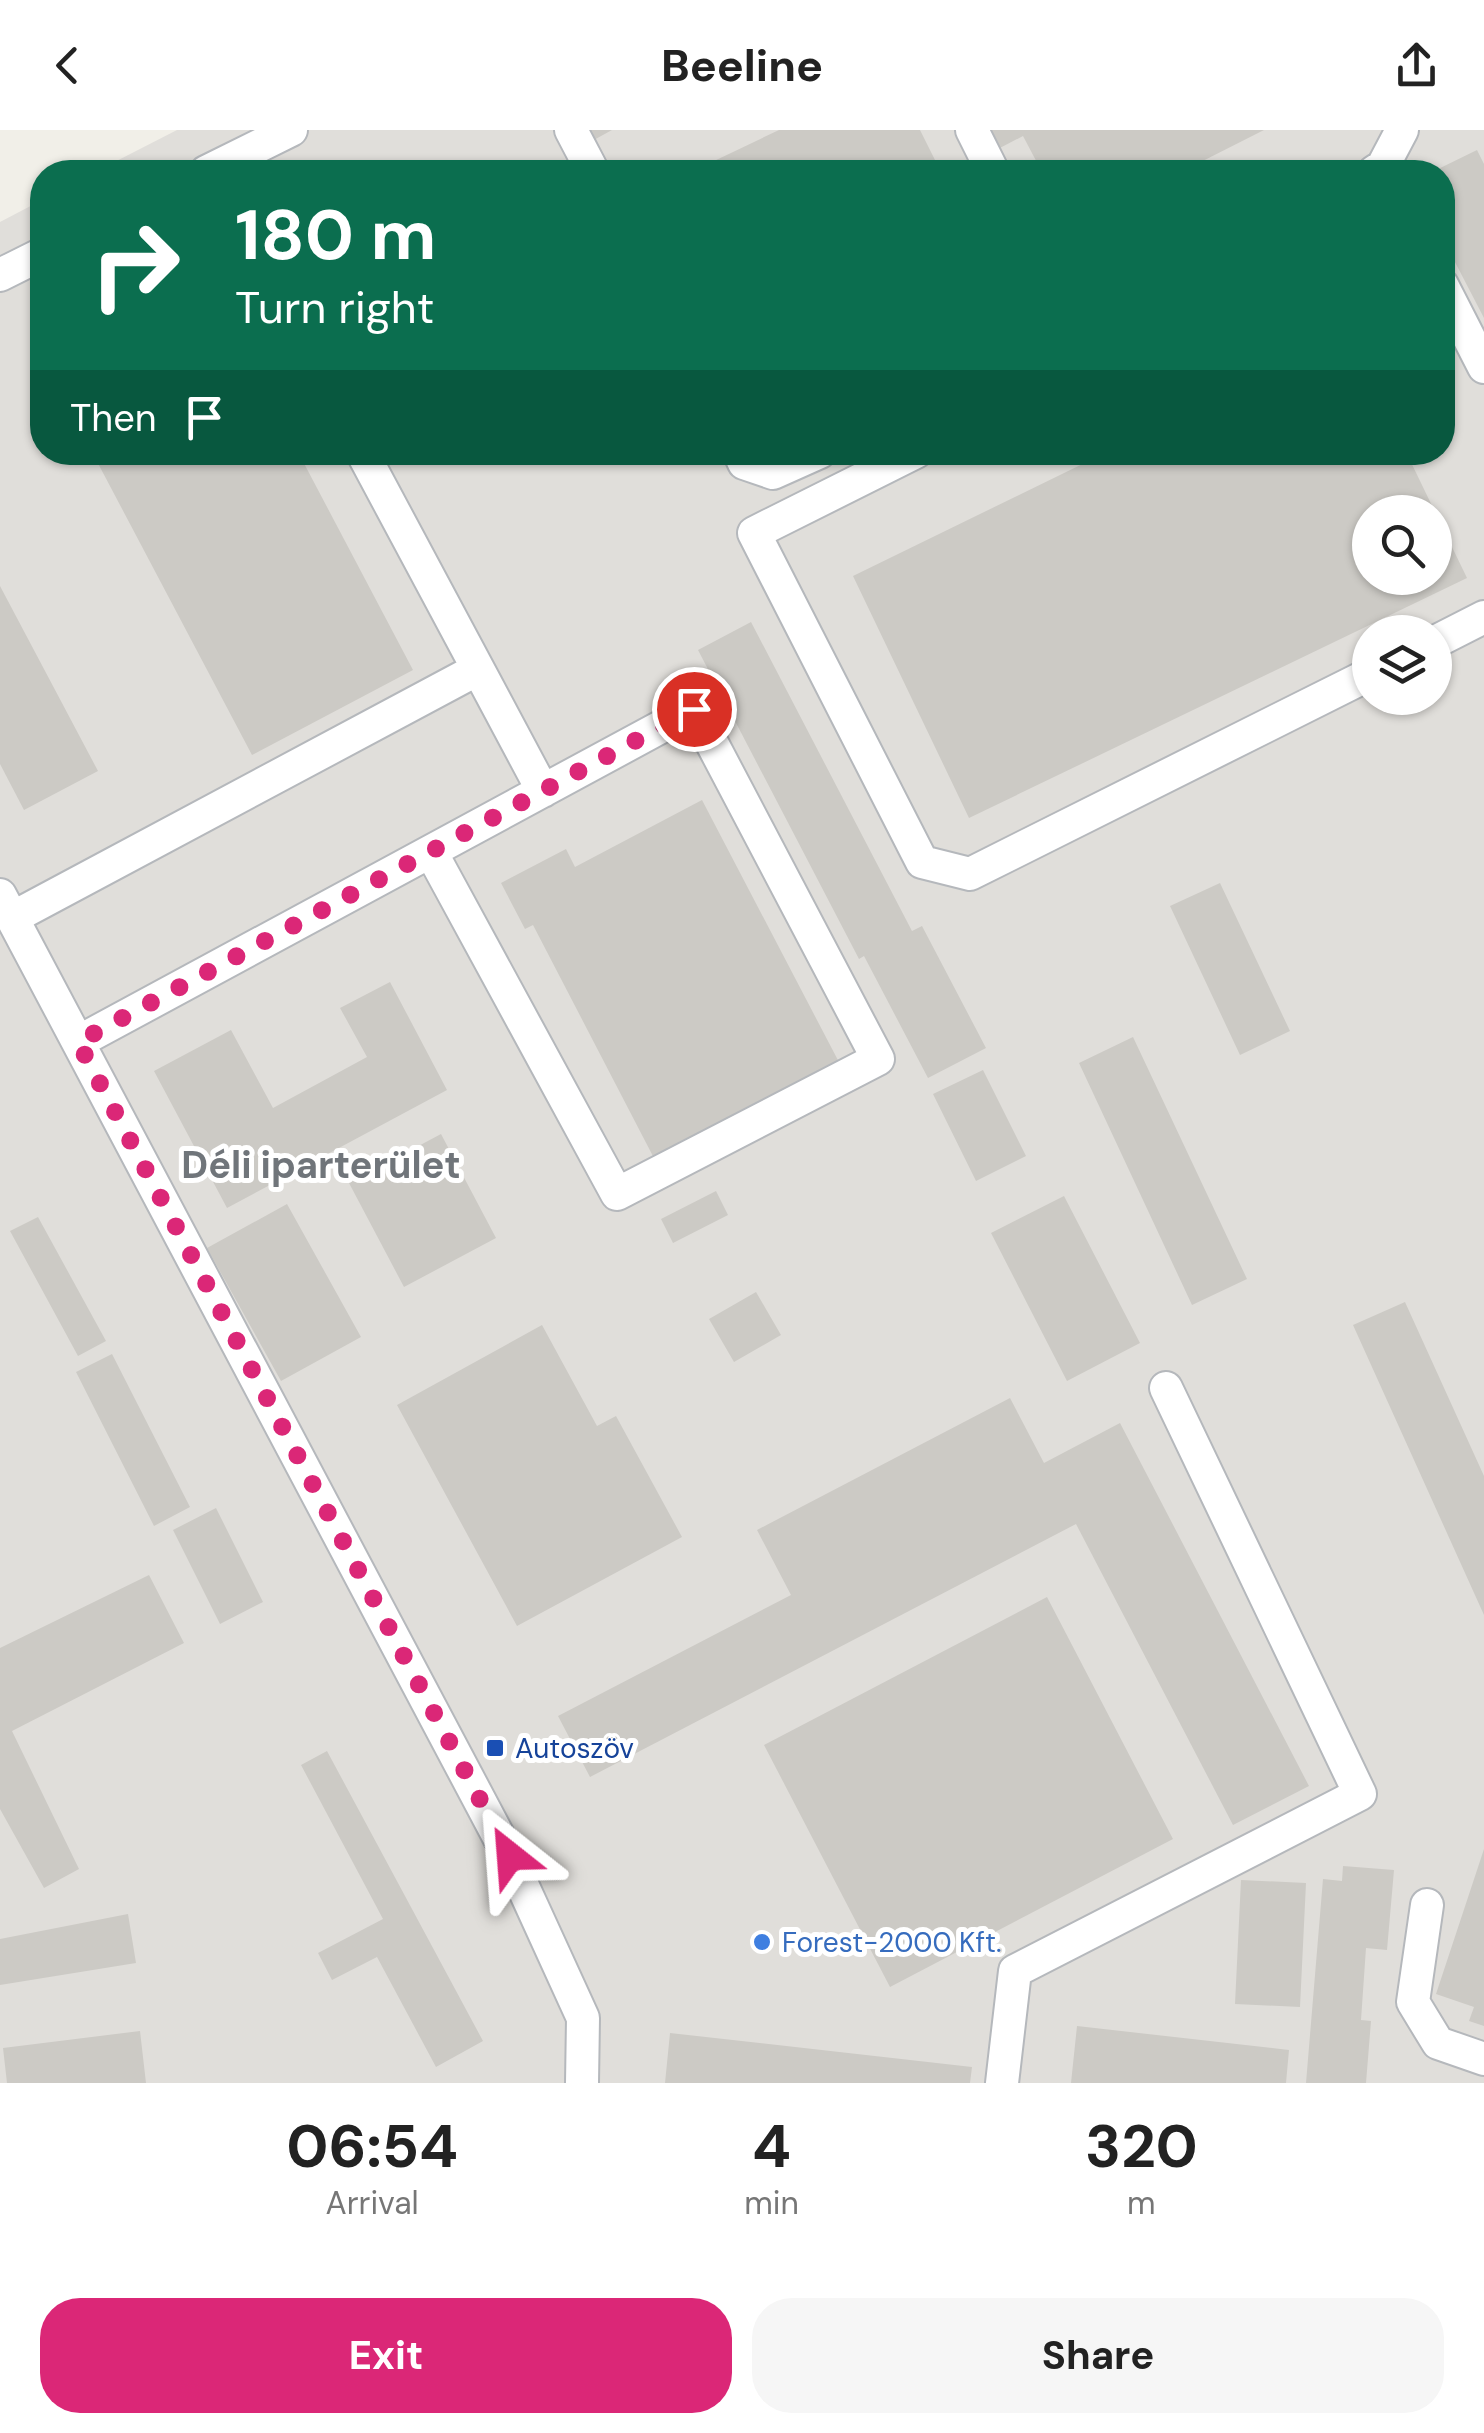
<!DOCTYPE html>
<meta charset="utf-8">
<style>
:root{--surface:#fff;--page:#f6f6f6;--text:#222;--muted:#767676;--accent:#db2777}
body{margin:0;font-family:"DM Sans",sans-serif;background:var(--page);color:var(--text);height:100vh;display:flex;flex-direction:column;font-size:38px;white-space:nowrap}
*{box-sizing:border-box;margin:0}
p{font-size:32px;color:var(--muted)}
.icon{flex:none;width:55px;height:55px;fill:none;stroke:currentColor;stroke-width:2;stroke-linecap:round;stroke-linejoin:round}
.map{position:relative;height:1953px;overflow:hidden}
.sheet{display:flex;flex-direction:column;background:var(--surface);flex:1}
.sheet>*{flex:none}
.hud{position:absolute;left:30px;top:30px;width:1425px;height:305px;border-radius:40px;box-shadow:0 2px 8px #0004;background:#0b6e4f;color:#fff;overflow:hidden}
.tools{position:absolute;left:1352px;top:365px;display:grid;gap:20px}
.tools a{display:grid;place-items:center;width:100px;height:100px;border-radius:50%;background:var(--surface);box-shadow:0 2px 8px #0004;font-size:50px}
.pin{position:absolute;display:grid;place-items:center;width:85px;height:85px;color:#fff;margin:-42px;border:5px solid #fff;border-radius:50%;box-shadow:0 2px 10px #0007}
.me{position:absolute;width:110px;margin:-55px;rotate:332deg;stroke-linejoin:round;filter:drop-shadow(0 0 8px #0008)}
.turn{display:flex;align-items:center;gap:35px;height:210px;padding:0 40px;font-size:45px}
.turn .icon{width:130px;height:130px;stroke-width:2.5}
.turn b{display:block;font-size:70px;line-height:85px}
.then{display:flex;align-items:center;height:95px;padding:0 40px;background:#0003;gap:20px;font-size:38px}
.eta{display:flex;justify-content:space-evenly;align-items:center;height:170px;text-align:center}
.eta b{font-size:60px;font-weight:700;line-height:70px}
.button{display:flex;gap:20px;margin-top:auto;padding:20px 40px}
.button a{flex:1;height:115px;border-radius:40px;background:var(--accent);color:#fff;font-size:40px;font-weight:700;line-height:115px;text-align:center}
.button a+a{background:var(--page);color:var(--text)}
header{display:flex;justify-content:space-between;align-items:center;height:130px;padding:0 40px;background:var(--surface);font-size:45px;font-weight:700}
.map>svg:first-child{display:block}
.industrial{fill:#e0deda;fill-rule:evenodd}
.building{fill:#cccac5;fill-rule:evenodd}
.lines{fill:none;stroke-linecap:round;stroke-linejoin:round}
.minor-casing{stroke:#b5b8bc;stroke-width:36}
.minor{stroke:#fff;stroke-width:32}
.route{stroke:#db2777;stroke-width:18;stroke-dasharray:0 32.4}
.transit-dot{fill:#1a4fb4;stroke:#fff;stroke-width:4}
.shop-dot{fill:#3f7fe0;stroke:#fff;stroke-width:4}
.labels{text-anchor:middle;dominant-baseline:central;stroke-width:10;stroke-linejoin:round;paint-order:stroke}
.transit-label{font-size:28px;fill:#164399;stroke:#fff;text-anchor:start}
.shop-label{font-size:28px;fill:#366cbe;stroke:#fff;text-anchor:start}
.district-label{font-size:38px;font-weight:bold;fill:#70757a;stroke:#fff}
</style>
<header><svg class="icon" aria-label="back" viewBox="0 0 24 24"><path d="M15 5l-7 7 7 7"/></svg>Beeline<svg class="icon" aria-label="share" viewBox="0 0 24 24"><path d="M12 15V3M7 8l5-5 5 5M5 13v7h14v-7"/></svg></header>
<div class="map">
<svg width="1484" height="1953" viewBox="0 0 1484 1953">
<rect width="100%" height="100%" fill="#f1efe8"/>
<path class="industrial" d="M177 0H1484V1953H0V92L42 70V322H1442V42H95ZM1370 382H1435V448H1370ZM1370 502H1435V568H1370Z"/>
<path class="building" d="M585 0H612L592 11Z
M779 0H920L941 42H691Z
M985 0H1264L1181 42H1042L1023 6 996 20Z
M1477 20 1484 34V188L1442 107V42H1432Z
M92 322H298L413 540 252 625Z
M1107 322H1406L1467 448 969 688 853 446ZM1370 382H1435V448H1370Z
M0 456 98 641 24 680 0 634Z
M751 492 912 801 922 796 986 918 928 948 864 826 859 829 698 520Z
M702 670 841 936 656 1032 533 795 525 799 501 753 566 719 575 737Z
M1220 753 1290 901 1240 925 1170 776Z
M390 852 447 960 227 1078 154 941 231 900 273 978 367 927 340 878Z
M1133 907 1247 1149 1192 1175 1079 933Z
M983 940 1026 1026 976 1051 933 964Z
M441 1004 496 1108 404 1157 349 1053Z
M716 1061 728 1085 673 1113 661 1089Z
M1064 1066 1140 1213 1067 1251 991 1103Z
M287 1074 361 1207 281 1251 207 1118Z
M38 1087 106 1211 78 1226 10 1101Z
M756 1162 781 1205 734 1232 709 1189Z
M1405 1172 1484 1346V1485L1353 1195Z
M542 1195 597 1296 616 1286 682 1407 517 1496 397 1275Z
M112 1224 190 1377 154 1396 76 1242Z
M1010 1268 1044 1333 1120 1293 1309 1656 1233 1695 1076 1394 590 1647 558 1586 791 1465 757 1400Z
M216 1378 263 1472 220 1494 173 1400Z
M149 1445 184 1513 12 1601 79 1739 44 1758 0 1679V1518Z
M1047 1467 1173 1709 890 1857 764 1615Z
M327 1621 483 1911 436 1937 377 1827 332 1850 318 1823 383 1789 301 1635Z
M1484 1719V1896L1469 1891 1474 1877 1436 1864Z
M1343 1736 1394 1740 1387 1820 1366 1818 1361 1890 1371 1891 1366 1953H1306L1323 1749 1342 1751Z
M1241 1750 1306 1753 1300 1877 1235 1874Z
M128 1784 136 1833 0 1855V1809Z
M1077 1896 1289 1920 1286 1953H1071Z
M140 1901 146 1953H7L3 1918Z
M670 1903 972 1937 970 1953H665Z"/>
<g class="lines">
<defs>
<path id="minor" d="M571 0 593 42
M972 0 993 42
M206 42 291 0
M1374 42 1383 36 1402 0
M0 145 42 124
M1442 155 1484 237
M739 322 744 333 773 343 820 322
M916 322 754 403 922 732 970 744 1370 544
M1435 512 1484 487
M478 539 543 661
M0 765 509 1726 583 1888 582 1953
M12 788 478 539 362 322
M78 912 694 579 878 929 617 1064 431 722
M1427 1775 1413 1872 1438 1913 1484 1929
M1002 1953 1015 1841 1360 1664 1166 1258"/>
</defs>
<use href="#minor" class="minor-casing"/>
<use href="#minor" class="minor"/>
</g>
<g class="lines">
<path class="route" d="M510 1726 78 912 694 579"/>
</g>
<rect class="transit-dot" x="485" y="1608" width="20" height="20" rx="5"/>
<circle class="shop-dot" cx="762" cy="1812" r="10"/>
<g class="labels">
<g class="transit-label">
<text x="515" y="1618">Autoszöv</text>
</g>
<g class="shop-label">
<text x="782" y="1812">Forest-2000 Kft.</text>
</g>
<g class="district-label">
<text x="321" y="1035">Déli iparterület</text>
</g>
</g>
</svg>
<div class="tools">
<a><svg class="icon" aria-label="search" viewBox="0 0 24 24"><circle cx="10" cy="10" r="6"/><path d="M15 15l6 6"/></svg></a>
<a><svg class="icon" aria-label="layers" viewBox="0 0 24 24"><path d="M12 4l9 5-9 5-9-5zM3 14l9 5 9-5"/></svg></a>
</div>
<div class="pin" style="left:694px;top:579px;background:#d93025"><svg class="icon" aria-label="arrive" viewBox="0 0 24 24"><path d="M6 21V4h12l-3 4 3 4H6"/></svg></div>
<svg class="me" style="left:510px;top:1726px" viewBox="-20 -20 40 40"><path d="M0-17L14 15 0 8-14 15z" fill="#db2777" stroke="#fff" stroke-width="4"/></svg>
<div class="hud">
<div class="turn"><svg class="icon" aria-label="right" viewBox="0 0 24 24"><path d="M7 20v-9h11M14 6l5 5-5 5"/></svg><div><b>180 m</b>Turn right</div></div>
<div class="then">Then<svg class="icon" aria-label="arrive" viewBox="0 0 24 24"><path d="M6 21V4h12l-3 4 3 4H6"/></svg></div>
</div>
</div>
<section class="sheet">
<div class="eta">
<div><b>06:54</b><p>Arrival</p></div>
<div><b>4</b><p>min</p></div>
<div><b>320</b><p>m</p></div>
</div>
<div class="button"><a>Exit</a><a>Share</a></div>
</section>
